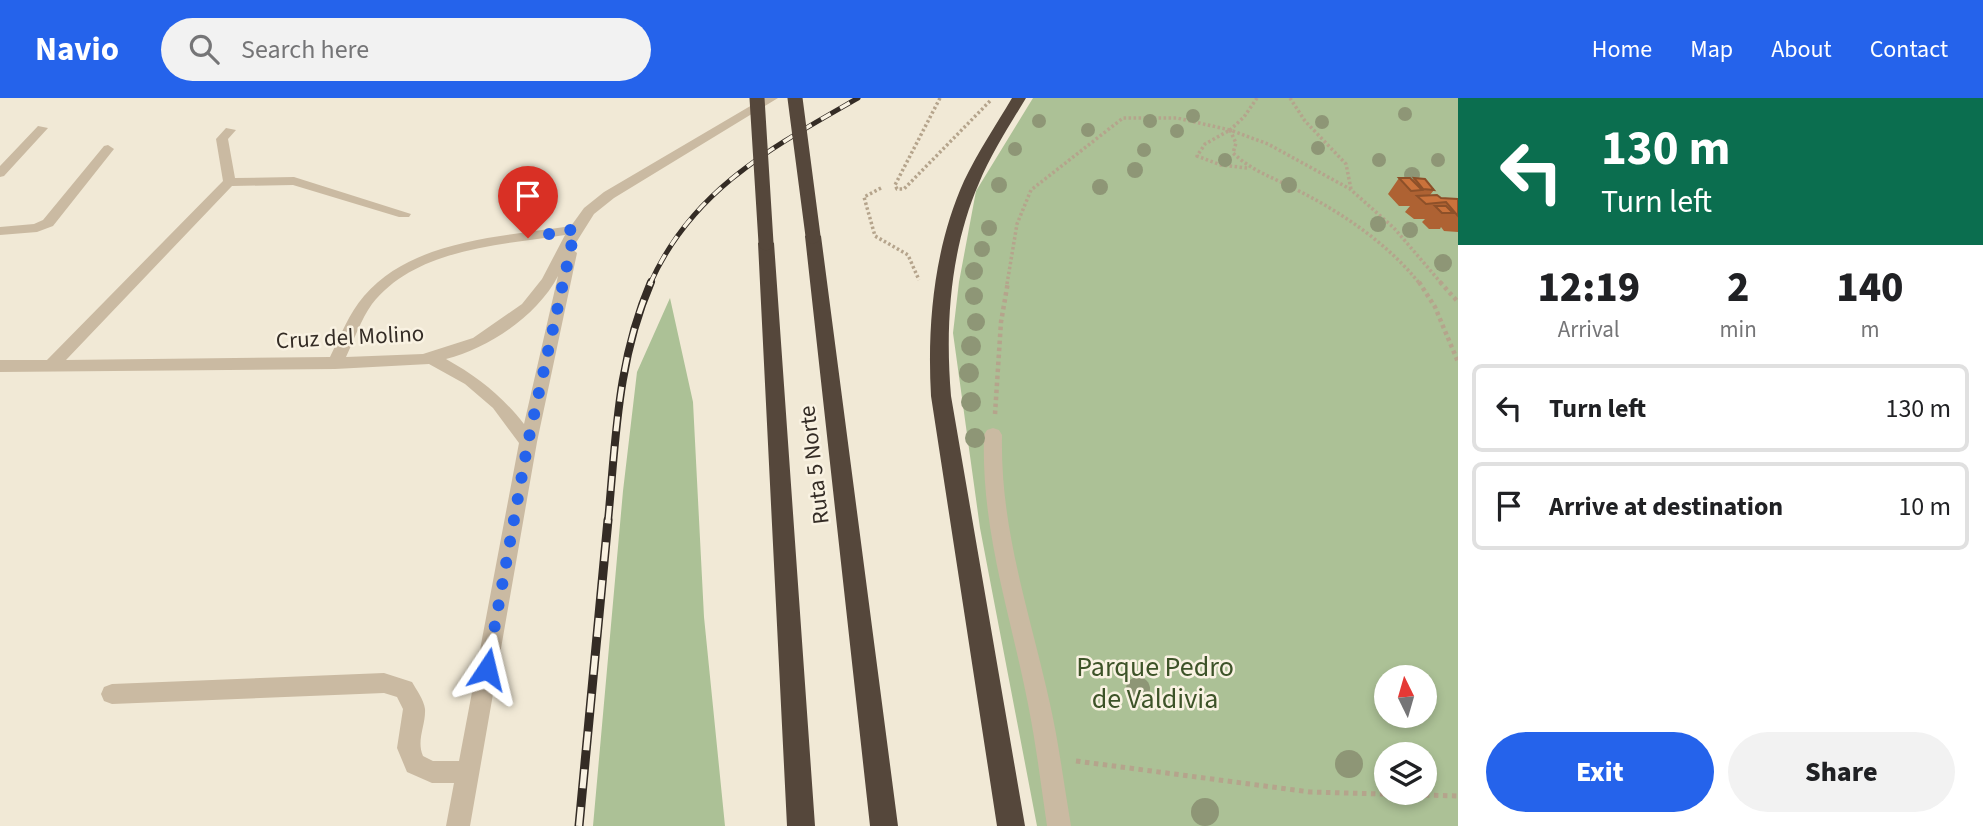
<!DOCTYPE html>
<style>
:root{--surface:#fff;--page:#f2f2f2;--text:#202124;--muted:#757577;--line:#e0e0e0;--accent:#2563eb}
body{margin:0;font-family:"Source Sans 3",sans-serif;background:var(--page);color:var(--text);height:100vh;display:flex;flex-direction:column;font-size:26px;white-space:nowrap}
*{box-sizing:border-box;margin:0}
p{font-size:23px;color:var(--muted)}
.icon{flex:none;width:38px;height:38px;fill:none;stroke:currentColor;stroke-width:2;stroke-linecap:round;stroke-linejoin:round}
.map{position:relative;flex:1;overflow:hidden}
.panel{display:flex;flex-direction:column;background:var(--surface);width:525px}
.panel>*{flex:none}
.banner{background:#0b6e4f;color:#fff;overflow:hidden}
.needle{width:46px;rotate:355deg}
.tools{position:absolute;left:1374px;top:567px;display:grid;gap:14px}
.tools a{display:grid;place-items:center;width:63px;height:63px;border-radius:50%;background:var(--surface);box-shadow:0 4px 10px #0003;font-size:35px}
.pin{position:absolute;display:grid;place-items:center;width:60px;height:60px;color:#fff;margin:-72px -30px;border-radius:50% 50% 50% 0;rotate:-45deg;box-shadow:0 0 7px #0007}
.pin .icon{rotate:45deg}
.me{position:absolute;width:77px;margin:-38px;rotate:10deg;stroke-linejoin:round;filter:drop-shadow(0 0 5px #0008)}
.turn{display:flex;align-items:center;gap:24px;height:147px;padding:0 28px;font-size:32px}
.turn .icon{width:91px;height:91px;stroke-width:2.5}
.turn b{display:block;font-size:49px;line-height:60px}
.eta{display:flex;justify-content:space-evenly;align-items:center;height:119px;text-align:center}
.eta b{font-size:42px;font-weight:800;line-height:49px}
.button{display:flex;gap:14px;margin-top:auto;padding:14px 28px}
.button a{flex:1;height:80px;border-radius:42px;background:var(--accent);color:#fff;font-size:28px;font-weight:800;line-height:80px;text-align:center}
.button a+a{background:var(--page);color:var(--text)}
ul{padding:0;list-style:none}
li{display:flex;align-items:center;gap:21px;height:88px;margin:0 14px 10px;padding:0 14px;border:4px solid var(--line);border-radius:10px}
li div{flex:1}
li b{display:block;font-size:26px}
li em{font-style:normal}
header{display:flex;align-items:center;gap:42px;box-sizing:border-box;height:98px;padding:0 35px;background:var(--accent);color:#fff}
header strong{font-size:33px}
nav{display:flex;gap:38px;margin-inline-start:auto;font-size:24px}
.search{width:490px;height:63px;background:var(--page);display:flex;align-items:center;gap:18px;box-sizing:border-box;padding:0 24px;border-radius:38px;color:var(--muted);font-size:26px}
main{display:flex;flex:1;min-height:0}
.map>svg:first-child{display:block}
.green{fill:#acc196;fill-rule:evenodd}
.lines{fill:none;stroke-linecap:round;stroke-linejoin:round}
.path-far2{stroke:#b5a48c;stroke-width:3.5;stroke-dasharray:2.5 2.5;stroke-linecap:butt}
.path-far1{stroke:#b5a48c;stroke-width:4.5;stroke-dasharray:3.5 3.5;stroke-linecap:butt}
.path{stroke:#b5a48c;stroke-width:5;stroke-dasharray:4.5 4.5;stroke-linecap:butt}
.minor{fill:#cabaa2;fill-rule:evenodd}
.highway{fill:#55473b;fill-rule:evenodd}
.rail-far2-casing{stroke:#342c25;stroke-width:5}
.rail-far1-casing{stroke:#342c25;stroke-width:8}
.rail-casing{stroke:#342c25;stroke-width:9}
.rail-far2{stroke:#f9f2e2;stroke-width:3.5;stroke-dasharray:11;stroke-linecap:butt}
.rail-far1{stroke:#f9f2e2;stroke-width:5;stroke-dasharray:15;stroke-linecap:butt}
.rail{stroke:#f9f2e2;stroke-width:6;stroke-dasharray:19;stroke-linecap:butt}
.highway-bridge{stroke:#55473b;stroke-width:15}
.tree{fill:#8e9676}
.wall{fill:#ae6233}
.building{fill:#ca723b;stroke:#8d5029;stroke-width:2}
.route{stroke:#2563eb;stroke-width:12;stroke-dasharray:0 21.6}
.labels{text-anchor:middle;dominant-baseline:central;stroke-width:5;stroke-linejoin:round;paint-order:stroke}
.street-label{font-size:23px;fill:#342c25;stroke:#f9f2e2}
.near-park-label{font-size:28px;fill:#3d5328;stroke:#f9f2e2}
</style>
<header>
<strong>Navio</strong>
<div class="search"><svg class="icon" aria-label="search" viewBox="0 0 24 24"><circle cx="10" cy="10" r="6"/><path d="M15 15l6 6"/></svg>Search here</div>
<nav><a>Home</a><a>Map</a><a>About</a><a>Contact</a></nav>
</header>
<main>
<div class="map">
<svg width="1458" height="728" viewBox="0 0 1458 728">
<rect width="100%" height="100%" fill="#f1e9d6"/>
<path class="green" d="M1033 0H1458V728H1037L980 430 953 235 959 184 976 93ZM1386 579H1424V618H1386ZM1386 656H1424V695H1386Z
M670 200 693 304 704 519 725 728H593L623 393 637 274Z"/>
<g class="lines">
<path class="path-far2" d="M940 0 895 87 897 91H904L990 3
M1257 0 1244 19 1230 32 1268 46 1350 91 1394 130 1442 186
M1290 0 1305 23 1346 66 1351 91
M1247 70 1221 67 1197 58 1205 46 1230 32 1236 45 1233 55C1253 74 1275 80 1299 93 1344 116 1388 146 1420 186
M881 90 864 99 875 138 908 157 919 182
M1007 186 1017 126 1031 92 1123 20H1177L1230 32"/>
<path class="path-far1" d="M1419 184 1435 209 1458 264
M1440 184 1458 204
M995 316 1001 224 1008 184"/>
<path class="path" d="M1076 663 1310 694 1458 698"/>
<path class="minor" d="M764 0H778L614 100 594 116 572 151 577 155 537 344 470 728H446L454 685H432L407 674 397 650 403 611 397 599 384 595 112 606 104 603 101 596 104 589 112 586 384 575 412 584C416 591 424 602 425 611 426 627 416 642 423 658L433 663H459L519 345 493 310 465 286 429 266 335 271 0 274V262H47L223 83 216 41 226 30 236 32 228 41 235 80 294 79 411 116 409 119H399L293 87 232 88 66 262 330 259C340 239 349 215 364 198 413 141 502 139 571 128L584 110 604 94ZM565 137 542 181 522 206 473 240 423 256 346 259C354 242 361 221 372 206 416 150 501 147 565 137ZM558 178 524 326C501 297 478 279 446 261 489 250 537 218 558 178Z
M38 28 48 30 4 78 0 79V68Z
M108 47 114 51 53 128 37 134 0 137V129L34 126 43 122 104 48Z
M993 330 999 332 1002 337C1000 433 1030 514 1050 606 1059 646 1064 687 1071 728H1047C1041 687 1036 646 1028 606 1010 514 981 433 984 337L987 332Z"/>
<path class="highway" d="M1012 0H1026C1009 28 991 56 979 85 950 152 945 227 951 298L1025 728H997L931 298C927 226 934 150 964 83 978 54 996 27 1012 0Z
M813 133 821 138 898 728H870L805 138Z
M766 140 774 145 815 728H787L758 145Z"/>
<defs>
<path id="rail-far2" d="M650 186C692 91 773 49 858 0"/>
<path id="rail-far1" d="M608 423C616 340 617 263 651 184"/>
<path id="rail" d="M579 728 608 422"/>
</defs>
<use href="#rail-far2" class="rail-far2-casing"/>
<use href="#rail-far1" class="rail-far1-casing"/>
<use href="#rail" class="rail-casing"/>
<use href="#rail-far2" class="rail-far2"/>
<use href="#rail-far1" class="rail-far1"/>
<use href="#rail" class="rail"/>
<path class="highway-bridge" d="M757 0 766 145
M795 0 813 138"/>
</g>
<g class="tree">
<circle cx="1405" cy="16" r="7"/>
<circle cx="1193" cy="18" r="7"/>
<circle cx="1039" cy="23" r="7"/>
<circle cx="1150" cy="23" r="7"/>
<circle cx="1322" cy="24" r="7"/>
<circle cx="1088" cy="32" r="7"/>
<circle cx="1177" cy="33" r="7"/>
<circle cx="1318" cy="50" r="7"/>
<circle cx="1015" cy="51" r="7"/>
<circle cx="1144" cy="52" r="7"/>
<circle cx="1225" cy="62" r="7"/>
<circle cx="1379" cy="62" r="7"/>
<circle cx="1438" cy="62" r="7"/>
<circle cx="1135" cy="72" r="8"/>
<circle cx="1412" cy="77" r="8"/>
<circle cx="999" cy="87" r="8"/>
<circle cx="1289" cy="87" r="8"/>
<circle cx="1100" cy="89" r="8"/>
<circle cx="1378" cy="126" r="8"/>
<circle cx="989" cy="130" r="8"/>
<circle cx="1410" cy="132" r="8"/>
<circle cx="982" cy="151" r="8"/>
<circle cx="1443" cy="165" r="9"/>
<circle cx="974" cy="173" r="9"/>
<circle cx="974" cy="198" r="9"/>
<circle cx="976" cy="224" r="9"/>
<circle cx="971" cy="248" r="10"/>
<circle cx="969" cy="275" r="10"/>
<circle cx="971" cy="304" r="10"/>
<circle cx="975" cy="340" r="10"/>
<circle cx="1138" cy="591" r="12"/>
<circle cx="1349" cy="666" r="14"/>
<circle cx="1205" cy="714" r="14"/>
</g>
<path class="wall" d="M1399 80 1412 83 1414 80 1434 92 1430 97 1441 100 1458 101V134L1444 133 1441 129 1440 131H1429L1422 124 1425 121H1414L1405 114 1410 108H1399L1388 96Z"/>
<path class="building" d="M1399 80H1410L1422 92 1411 93Z
M1414 80 1425 81 1434 92 1423 91Z
M1437 97 1441 100 1458 101V118L1446 104 1426 106 1417 98Z
M1435 108H1446L1453 115H1442Z"/>
<g class="lines">
<path class="route" d="M487 571 528 344 575 131 528 140"/>
</g>
<g class="labels">
<g class="street-label">
<text transform="translate(350 239) rotate(-3)">Cruz del Molino</text>
<text transform="translate(814 367) rotate(-97)">Ruta 5 Norte</text>
</g>
<g class="near-park-label">
<text x="1155" y="569">Parque Pedro<tspan x="1155" dy="32">de Valdivia</tspan></text>
</g>
</g>
</svg>
<div class="tools">
<a><svg class="needle" viewBox="-14 -14 28 28"><path d="M0-13l5 13h-10z" fill="#e53935"/><path d="M0 13l5-13h-10z" fill="#757577"/></svg></a>
<a><svg class="icon" aria-label="layers" viewBox="0 0 24 24"><path d="M12 4l9 5-9 5-9-5zM3 14l9 5 9-5"/></svg></a>
</div>
<div class="pin" style="left:528px;top:140px;background:#d93025"><svg class="icon" aria-label="arrive" viewBox="0 0 24 24"><path d="M6 21V4h12l-3 4 3 4H6"/></svg></div>
<svg class="me" style="left:487px;top:571px" viewBox="-20 -20 40 40"><path d="M0-17L14 15 0 8-14 15z" fill="#2563eb" stroke="#fff" stroke-width="4"/></svg>
</div>
<section class="panel">
<div class="banner">
<div class="turn"><svg class="icon" aria-label="left" viewBox="0 0 24 24"><path d="M17 20v-9H6M10 6l-5 5 5 5"/></svg><div><b>130 m</b>Turn left</div></div>
</div>
<div class="eta">
<div><b>12:19</b><p>Arrival</p></div>
<div><b>2</b><p>min</p></div>
<div><b>140</b><p>m</p></div>
</div>
<ul>
<li><svg class="icon" aria-label="left" viewBox="0 0 24 24"><path d="M17 20v-9H6M10 6l-5 5 5 5"/></svg><div><b>Turn left</b></div><em>130 m</em></li>
<li><svg class="icon" aria-label="arrive" viewBox="0 0 24 24"><path d="M6 21V4h12l-3 4 3 4H6"/></svg><div><b>Arrive at destination</b></div><em>10 m</em></li>
</ul>
<div class="button"><a>Exit</a><a>Share</a></div>
</section>
</main>
